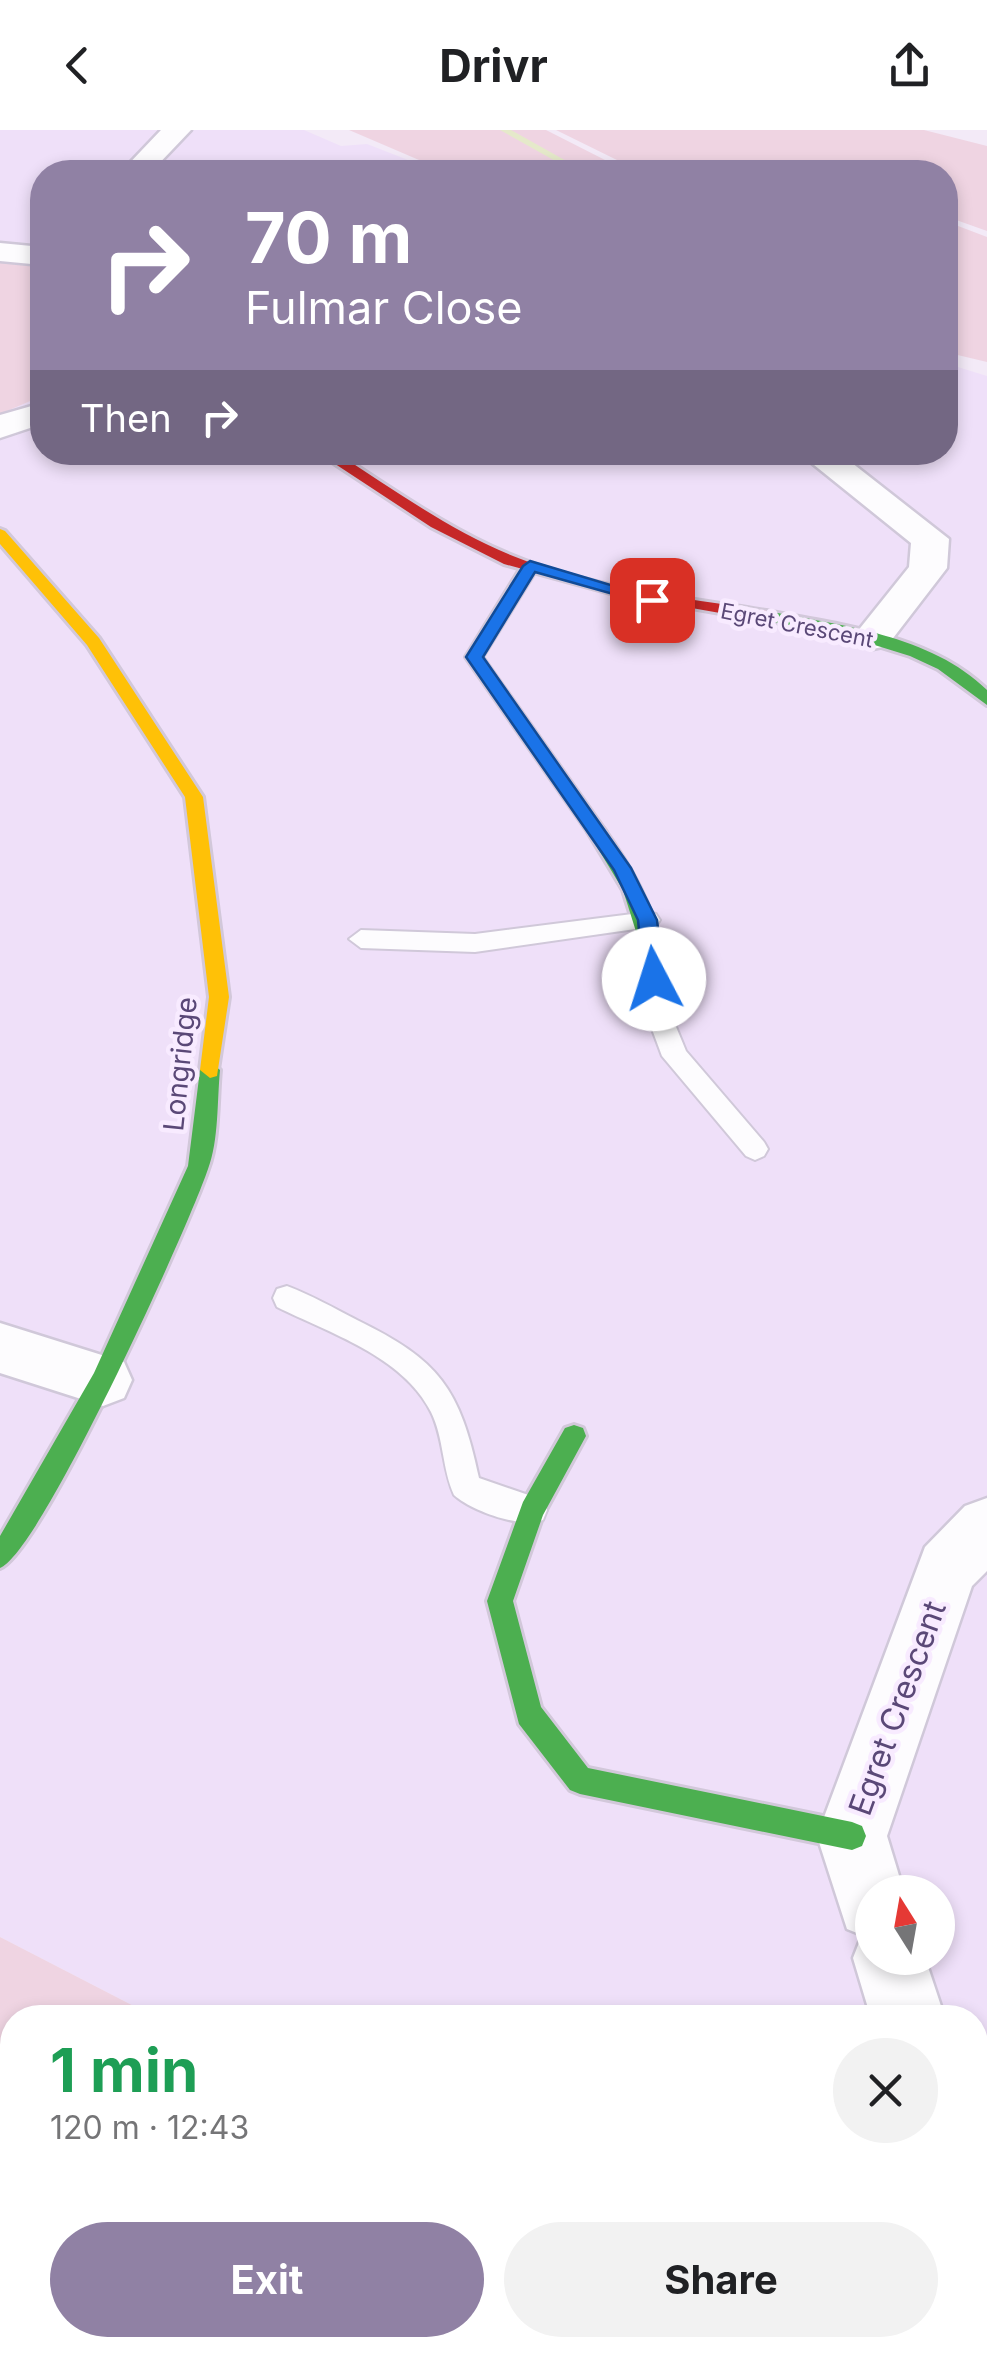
<!DOCTYPE html>
<meta charset="utf-8">
<style>
:root{--surface:#fff;--page:#f2f2f2;--text:#202124;--muted:#757577;--accent:#9081a4}
body{margin:0;font-family:Inter,sans-serif;background:var(--page);color:var(--text);height:100vh;display:flex;flex-direction:column;font-size:38px;white-space:nowrap}
*{box-sizing:border-box;margin:0}
p{font-size:32px;color:var(--muted)}
.icon{flex:none;width:55px;height:55px;fill:none;stroke:currentColor;stroke-width:2;stroke-linecap:round;stroke-linejoin:round}
.map{position:relative;flex:1;overflow:hidden}
.panel{position:absolute;left:0px;top:1875px;width:988px;height:352px;display:flex;flex-direction:column;background:var(--surface);border-radius:40px 40px 0 0;box-shadow:0 5px 15px #0003}
.panel>*{flex:none}
.banner{position:absolute;left:30px;top:30px;width:928px;height:305px;border-radius:40px;box-shadow:0 5px 15px #0003;background:#9081a4;color:#fff;overflow:hidden}
.needle{width:65px;rotate:349deg}
.tools{position:absolute;left:855px;top:1745px;display:grid;gap:20px}
.tools a{display:grid;place-items:center;width:100px;height:100px;border-radius:50%;background:var(--surface);box-shadow:0 5px 15px #0003;font-size:50px}
.pin{position:absolute;display:grid;place-items:center;width:85px;height:85px;color:#fff;margin:-42px;border-radius:20px;box-shadow:0 5px 15px #0006}
.me{position:absolute;width:110px;margin:-55px;rotate:355deg;stroke-linejoin:round;filter:drop-shadow(0 0 8px #0008)}
.turn{display:flex;align-items:center;gap:35px;height:210px;padding:0 50px;font-size:45px}
.turn .icon{width:130px;height:130px;stroke-width:2.5}
.turn b{display:block;font-size:70px;line-height:85px}
.then{display:flex;align-items:center;height:95px;padding:0 50px;background:#0003;gap:20px;font-size:38px}
.round{display:grid;place-items:center;flex:none;width:105px;height:105px;border-radius:52px;background:var(--page)}
.headline{display:flex;align-items:center;justify-content:space-between;height:170px;padding:0 50px}
h1{font-size:60px;font-weight:700;line-height:75px;color:#1e9e55}
.action{display:flex;gap:20px;margin-top:auto;padding:20px 50px}
.action a{flex:1;height:115px;border-radius:60px;background:var(--accent);color:#fff;font-size:40px;font-weight:700;line-height:115px;text-align:center}
.action a+a{background:var(--page);color:var(--text)}
header{display:flex;justify-content:space-between;align-items:center;height:130px;padding:0 50px;background:var(--surface);font-size:45px;font-weight:700}
.map>svg:first-child{display:block}
.residential{fill:#efe0f9;fill-rule:evenodd}
.green{fill:#efd4e2}
.lines{fill:none;stroke-linecap:round;stroke-linejoin:round}
.stream{fill:#e5e9ca;fill-rule:evenodd}
.lane-casing{stroke:#d0c8d9;stroke-width:4}
.street-casing{stroke:#d0c8d9;stroke-width:5}
.fast-casing{stroke:#d2c8da;stroke-width:6}
.slow-casing{stroke:#d2c8da;stroke-width:6}
.jam-casing{stroke:#d2c8da;stroke-width:6}
.lane{fill:#fdfcfe;fill-rule:evenodd}
.street{fill:#fdfcfe;fill-rule:evenodd}
.fast{fill:#4caf50;fill-rule:evenodd}
.slow{fill:#ffc107;fill-rule:evenodd}
.jam{fill:#c62828;fill-rule:evenodd}
.route{fill:#1a73e8;stroke:#114b97;stroke-width:2.5}
.labels{text-anchor:middle;dominant-baseline:central;stroke-width:9;stroke-linejoin:round;paint-order:stroke}
.far-street-label{font-size:22px;fill:#5a4877;stroke:#f8ebff}
.street-label{font-size:28px;fill:#5a4877;stroke:#f8ebff}
.near-street-label{font-size:32px;fill:#5a4877;stroke:#f8ebff}
</style>
<header><svg class="icon" aria-label="back" viewBox="0 0 24 24"><path d="M15 5l-7 7 7 7"/></svg>Drivr<svg class="icon" aria-label="share" viewBox="0 0 24 24"><path d="M12 15V3M7 8l5-5 5 5M5 13v7h14v-7"/></svg></header>
<div class="map">
<svg width="987" height="2227" viewBox="0 0 987 2227">
<rect width="100%" height="100%" fill="#f3eaf7"/>
<path class="residential" d="M0 0H304L341 16 367 14 439 42H42V135L0 132Z
M945 233 987 246V2127L975 2120V1888L155 1887 0 1807V284L35 269 42 258V322H945ZM872 1762H938V1828H872Z
M0 1970 12 1978V2215H370L388 2227H0Z"/>
<path class="green" d="M349 0H546L609 32 656 42H447Z
M556 0H924L987 16V101L945 86V42H669L621 32Z
M945 91 987 107V232L945 222Z
M0 132 42 135V258L35 269 0 284Z
M0 1807 155 1887 12 1888V1978L0 1970Z
M975 2120 987 2127V2227H388L370 2215H975Z"/>
<g class="lines">
<path class="stream" d="M500 0H511L586 42H575Z"/>
<defs>
<path id="lane" d="M648 782 656 784 660 790 656 796 475 822 361 818 349 809 361 800 475 804Z
M653 815 665 824 667 875 686 921 764 1012 768 1019 764 1026 755 1030 746 1026 662 926 643 875 641 824Z
M287 1156C311 1165 334 1178 357 1190 439 1230 460 1258 479 1348L543 1370 547 1380 543 1390C521 1399 472 1381 454 1365 442 1339 444 1308 431 1282 403 1226 329 1203 277 1177L273 1168 277 1159Z"/>
<path id="street" d="M161 0H191L151 42H121Z
M0 113 42 117V135L0 131Z
M42 273V294L0 308V285Z
M798 322H838L949 409 947 438 887 516 873 519 859 516 853 507 909 437 911 413Z
M0 1193 124 1232 132 1250 124 1268 103 1276 0 1243Z
M987 1368V1441L972 1456 887 1706 904 1762H872V1828H925L945 1888H871L853 1828 862 1805 847 1799 817 1706 925 1417 965 1376Z
M975 2071 987 2076V2193L975 2188Z
M12 2182V2215H72L67 2227H0V2189Z"/>
<path id="fast" d="M766 481C840 495 931 505 987 560V575L938 539 910 526 852 508 760 489 758 486Z
M597 696 603 698C631 737 653 776 663 824L660 829 653 831 643 824 623 760 588 702Z
M210 932 220 940C217 971 219 1010 208 1039 189 1096 41 1422 0 1438V1406L94 1243 188 1036 200 940Z
M574 1295 583 1298 586 1306 543 1385 513 1471 541 1577 588 1638 852 1692 862 1696 866 1706 862 1716 852 1720 580 1664 570 1660 519 1594 487 1471 523 1372 565 1298Z"/>
<path id="slow" d="M0 399 5 401 99 508 203 667 229 867 217 946 210 948 200 940 209 867 185 667 87 515 0 414Z
M524 433 538 436 482 527 603 698 606 702 597 708 591 706 466 527Z"/>
<path id="jam" d="M317 322H335C393 359 449 400 513 426 593 459 682 467 766 481L774 486 766 491 618 465 504 434 431 397Z"/>
</defs>
<use href="#lane" class="lane-casing"/>
<use href="#street" class="street-casing"/>
<use href="#fast" class="fast-casing"/>
<use href="#slow" class="slow-casing"/>
<use href="#jam" class="jam-casing"/>
<use href="#lane" class="lane"/>
<use href="#street" class="street"/>
<use href="#fast" class="fast"/>
<use href="#slow" class="slow"/>
<use href="#jam" class="jam"/>
</g>
<path class="route" d="M530 431 661 470 652 475 535 442 483 527 631 738 657 790 664 849 654 857 644 849 638 790 614 740 466 527 523 436Z"/>
<g class="labels">
<g class="far-street-label">
<text transform="translate(797 495) rotate(11)">Egret Crescent</text>
</g>
<g class="street-label">
<text transform="translate(180 934) rotate(-84)">Longridge</text>
</g>
<g class="near-street-label">
<text transform="translate(897 1578) rotate(-70)">Egret Crescent</text>
</g>
</g>
</svg>
<div class="tools">
<a><svg class="needle" viewBox="-14 -14 28 28"><path d="M0-13l5 13h-10z" fill="#e53935"/><path d="M0 13l5-13h-10z" fill="#757577"/></svg></a>
</div>
<div class="pin" style="left:652px;top:470px;background:#d93025"><svg class="icon" aria-label="arrive" viewBox="0 0 24 24"><path d="M6 21V4h12l-3 4 3 4H6"/></svg></div>
<svg class="me" style="left:654px;top:849px" viewBox="-20 -20 40 40"><circle r="19" fill="#fff"/><path d="M0-13L10 11 0 6-10 11z" fill="#1a73e8"/></svg>
<div class="banner">
<div class="turn"><svg class="icon" aria-label="right" viewBox="0 0 24 24"><path d="M7 20v-9h11M14 6l5 5-5 5"/></svg><div><b>70 m</b>Fulmar Close</div></div>
<div class="then">Then<svg class="icon" aria-label="right" viewBox="0 0 24 24"><path d="M7 20v-9h11M14 6l5 5-5 5"/></svg></div>
</div>
<section class="panel">
<div class="headline"><div><h1>1 min</h1><p>120 m · 12:43</p></div><a class="round"><svg class="icon" aria-label="close" viewBox="0 0 24 24"><path d="M6 6l12 12M18 6L6 18"/></svg></a></div>
<div class="action"><a>Exit</a><a>Share</a></div>
</section>
</div>
